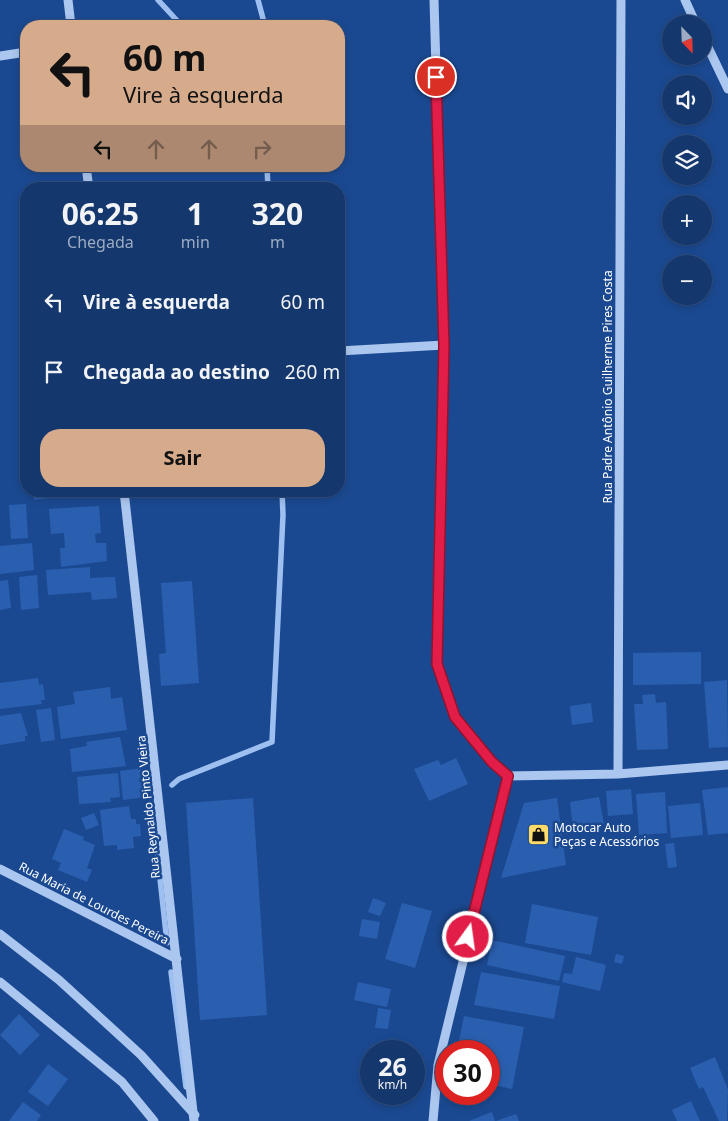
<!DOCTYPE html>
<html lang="pt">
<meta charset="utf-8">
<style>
:root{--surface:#14376d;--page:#1d3f72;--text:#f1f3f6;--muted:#9dacc2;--line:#335180;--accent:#d6ab8b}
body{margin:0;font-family:"Noto Sans",sans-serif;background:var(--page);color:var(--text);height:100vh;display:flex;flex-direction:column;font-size:19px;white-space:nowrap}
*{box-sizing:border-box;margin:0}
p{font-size:16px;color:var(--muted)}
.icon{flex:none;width:28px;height:28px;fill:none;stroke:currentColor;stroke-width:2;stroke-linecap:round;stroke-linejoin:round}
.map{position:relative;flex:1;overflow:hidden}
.panel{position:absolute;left:20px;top:182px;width:325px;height:315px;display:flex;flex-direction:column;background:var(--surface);border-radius:20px;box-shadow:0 2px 8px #0003,0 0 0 1px var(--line)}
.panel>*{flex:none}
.top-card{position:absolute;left:20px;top:20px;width:325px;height:152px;border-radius:20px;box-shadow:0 2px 8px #0003,0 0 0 1px var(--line);background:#d6ab8b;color:#111;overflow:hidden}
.needle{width:32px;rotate:157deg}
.buttons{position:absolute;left:662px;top:15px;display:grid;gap:10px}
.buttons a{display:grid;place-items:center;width:50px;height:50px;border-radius:50%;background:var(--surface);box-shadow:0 2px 8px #0003,0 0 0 1px var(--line);font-size:25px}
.speed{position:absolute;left:360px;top:1040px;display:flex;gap:10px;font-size:25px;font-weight:700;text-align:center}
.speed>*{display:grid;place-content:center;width:65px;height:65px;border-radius:50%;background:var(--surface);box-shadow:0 2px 8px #0003,0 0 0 1px var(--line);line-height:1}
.speed small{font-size:12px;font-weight:400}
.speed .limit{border:8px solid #d22;background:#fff;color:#111}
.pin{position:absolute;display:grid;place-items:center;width:42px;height:42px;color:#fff;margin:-21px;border:2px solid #fff;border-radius:50%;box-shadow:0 1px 5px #0007}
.me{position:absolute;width:55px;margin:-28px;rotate:14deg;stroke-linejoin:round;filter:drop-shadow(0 0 4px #0008)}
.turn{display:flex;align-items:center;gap:18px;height:105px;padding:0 20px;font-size:22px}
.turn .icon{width:65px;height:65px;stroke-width:2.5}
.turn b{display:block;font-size:35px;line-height:42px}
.lanes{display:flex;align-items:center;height:48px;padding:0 20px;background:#0003;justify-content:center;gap:25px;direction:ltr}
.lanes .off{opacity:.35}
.eta{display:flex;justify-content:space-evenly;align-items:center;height:85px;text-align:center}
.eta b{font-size:30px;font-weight:700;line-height:35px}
.cta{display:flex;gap:10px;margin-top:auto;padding:10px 20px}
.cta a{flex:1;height:58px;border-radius:20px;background:var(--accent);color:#111;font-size:20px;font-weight:700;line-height:58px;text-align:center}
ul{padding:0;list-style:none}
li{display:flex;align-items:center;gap:15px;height:70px;padding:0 20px}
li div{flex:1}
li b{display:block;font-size:19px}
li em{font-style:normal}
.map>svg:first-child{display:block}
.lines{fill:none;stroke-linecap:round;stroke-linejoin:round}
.stream{stroke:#9ec0f1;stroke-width:5.5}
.building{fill:#2a5faf}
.minor{stroke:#abc6ef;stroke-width:9}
.route-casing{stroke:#92132f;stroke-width:12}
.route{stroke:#e11d48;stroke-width:9}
.labels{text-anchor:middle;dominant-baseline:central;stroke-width:5;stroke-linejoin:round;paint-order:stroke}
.street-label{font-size:12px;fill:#fff;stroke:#1b4991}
.poi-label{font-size:12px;fill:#fff;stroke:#1b4991;text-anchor:start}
</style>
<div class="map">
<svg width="728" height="1121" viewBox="0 0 728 1121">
<rect width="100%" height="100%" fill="#1b4991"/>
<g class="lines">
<path class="stream" d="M158 0 182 26
M258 0 265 26
M267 166 268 189
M172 785 179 779 272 742 283 515 282 491
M152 805 167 943
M171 972 186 1087"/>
</g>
<path class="building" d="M33 491H98V492L34 500Z
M26 504 28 538 11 539 9 505Z
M99 506 101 533 95 534 96 543H106L107 561 61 567 60 548H65L64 533 51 534 49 509Z
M32 543 34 570 0 574V546Z
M90 567V578L115 577 117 598 92 600 91 592 48 595 46 570Z
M37 575 39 608 21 610 19 577Z
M8 580 11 608 0 610V581Z
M192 581 199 683 161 686 159 654 166 653 161 583Z
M701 652V684L633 685V653Z
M38 678 39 685 43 684 45 700H41L42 704 0 709V683Z
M727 680 728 747 709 748 704 682Z
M110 687 111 699 122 697 127 730 61 739 57 707 75 704 73 692Z
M655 694 656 703 666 702 668 749 637 750 634 704H643L642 695Z
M591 703 593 722 572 725 570 706Z
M51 708 55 740 41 742 36 710Z
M21 713 28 736H25V741L0 745V716Z
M120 737 126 766 72 772 70 749 87 746 86 742Z
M456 758 468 784 429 801 414 769 438 760 441 765Z
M142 768 146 797 123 800 120 771Z
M118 773 120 797 110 798 111 802 79 804 77 777Z
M728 787V833L708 835 702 790Z
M631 789 633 814 608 816 606 791Z
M665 792 667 833 639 835 636 794Z
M599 797 604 824 573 829 570 802Z
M253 798 267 1015 200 1020 186 803Z
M557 798 566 865 501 878 524 803Z
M700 803 703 835 671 838 668 806Z
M129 806 131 819H136V824H140L141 836 133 837 134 848 117 850V845L104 846 100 810Z
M94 813 99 825 86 830 81 818Z
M64 829 84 837 83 840 95 845 87 868 92 870 87 882 58 870 61 863 52 859Z
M674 843 677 867 668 868 665 844Z
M373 898 386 903 380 916 368 912Z
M402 903 432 911 415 968 385 959Z
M532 904 598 917 591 955 525 943Z
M362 919 380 922 377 939 359 936Z
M492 940 565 956 559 981 487 965Z
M616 954 624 956 622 964 614 962Z
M576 957 606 965 600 991 562 982 564 973 572 974Z
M481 972 560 986 554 1019 474 1005Z
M358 982 391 989 387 1007 354 1000Z
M378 1008 391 1010 388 1029 375 1028Z
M19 1014 40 1035 20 1055 0 1035Z
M464 1016 524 1027 512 1089 489 1084V1051H457Z
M715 1057 728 1090 727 1121H719L703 1087 699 1089 690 1068Z
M48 1064 68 1079 48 1106 28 1092Z
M691 1101 700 1121H677L672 1110Z
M23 1102 41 1115 37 1121H9Z
M492 1112 495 1121H469Z
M516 1114 519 1121H496Z"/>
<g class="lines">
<path class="minor" d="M68 0 71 26
M434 0 444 345 437 664 455 717 492 762 508 776 618 774 728 765
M685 0 696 24
M704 39 728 89
M0 56 26 52
M86 166 89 189
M339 351 444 345
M124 491 194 1121
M618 774 621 0
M0 869 177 959
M0 934 59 980 141 1055 195 1115
M0 982 122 1082 154 1121
M433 1121 438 1065 508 776"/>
</g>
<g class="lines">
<defs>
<path id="route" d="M436 77 444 346 437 664 455 717 492 762 508 776 468 937"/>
</defs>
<use href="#route" class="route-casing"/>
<use href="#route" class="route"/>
</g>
<defs>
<symbol id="shop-square" viewBox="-11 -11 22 22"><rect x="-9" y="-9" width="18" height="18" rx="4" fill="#ffdb69" stroke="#1b4991"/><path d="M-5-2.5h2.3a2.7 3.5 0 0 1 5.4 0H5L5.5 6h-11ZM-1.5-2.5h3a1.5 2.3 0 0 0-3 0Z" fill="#111"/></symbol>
</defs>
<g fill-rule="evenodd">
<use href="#shop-square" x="526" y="822" width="25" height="25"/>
</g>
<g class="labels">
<g class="street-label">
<text transform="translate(607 387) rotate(-90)">Rua Padre Antônio Guilherme Pires Costa</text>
<text transform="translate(148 807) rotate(-96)">Rua Reynaldo Pinto Vieira</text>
<text transform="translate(94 903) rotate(27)">Rua Maria de Lourdes Pereira</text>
</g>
<g class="poi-label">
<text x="554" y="827">Motocar Auto<tspan x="554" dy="14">Peças e Acessórios</tspan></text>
</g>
</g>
</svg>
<div class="buttons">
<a><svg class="needle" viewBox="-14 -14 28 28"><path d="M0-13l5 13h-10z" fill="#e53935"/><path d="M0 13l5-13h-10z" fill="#9dacc2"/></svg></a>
<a><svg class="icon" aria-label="sound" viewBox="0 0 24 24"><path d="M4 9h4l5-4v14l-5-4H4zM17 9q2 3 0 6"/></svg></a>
<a><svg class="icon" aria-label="layers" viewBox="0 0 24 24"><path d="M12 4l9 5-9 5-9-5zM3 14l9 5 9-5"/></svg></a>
<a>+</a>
<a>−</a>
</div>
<div class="speed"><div>26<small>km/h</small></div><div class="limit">30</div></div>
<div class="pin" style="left:436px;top:77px;background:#d93025"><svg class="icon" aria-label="arrive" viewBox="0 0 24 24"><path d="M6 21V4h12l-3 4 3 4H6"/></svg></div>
<svg class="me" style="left:468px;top:937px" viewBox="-20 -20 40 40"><circle r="17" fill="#e11d48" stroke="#fff" stroke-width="3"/><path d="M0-11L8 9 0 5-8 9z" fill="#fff"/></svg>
<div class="top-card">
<div class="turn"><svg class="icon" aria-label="left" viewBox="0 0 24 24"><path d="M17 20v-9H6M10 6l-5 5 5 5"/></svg><div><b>60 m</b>Vire à esquerda</div></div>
<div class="lanes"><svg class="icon" aria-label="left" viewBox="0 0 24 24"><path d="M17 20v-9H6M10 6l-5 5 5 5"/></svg><svg class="icon off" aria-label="ahead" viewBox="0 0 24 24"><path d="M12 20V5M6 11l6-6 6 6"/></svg><svg class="icon off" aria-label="ahead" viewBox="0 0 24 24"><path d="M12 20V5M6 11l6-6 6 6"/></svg><svg class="icon off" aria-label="right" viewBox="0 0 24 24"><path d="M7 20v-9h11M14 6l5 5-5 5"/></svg></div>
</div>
<section class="panel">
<div class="eta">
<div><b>06:25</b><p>Chegada</p></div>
<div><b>1</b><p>min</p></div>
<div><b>320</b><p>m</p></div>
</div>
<ul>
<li><svg class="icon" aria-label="left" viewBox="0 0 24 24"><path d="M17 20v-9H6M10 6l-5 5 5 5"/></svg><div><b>Vire à esquerda</b></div><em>60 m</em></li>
<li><svg class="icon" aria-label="arrive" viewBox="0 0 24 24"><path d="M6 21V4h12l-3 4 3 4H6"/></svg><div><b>Chegada ao destino</b></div><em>260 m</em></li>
</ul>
<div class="cta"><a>Sair</a></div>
</section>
</div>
